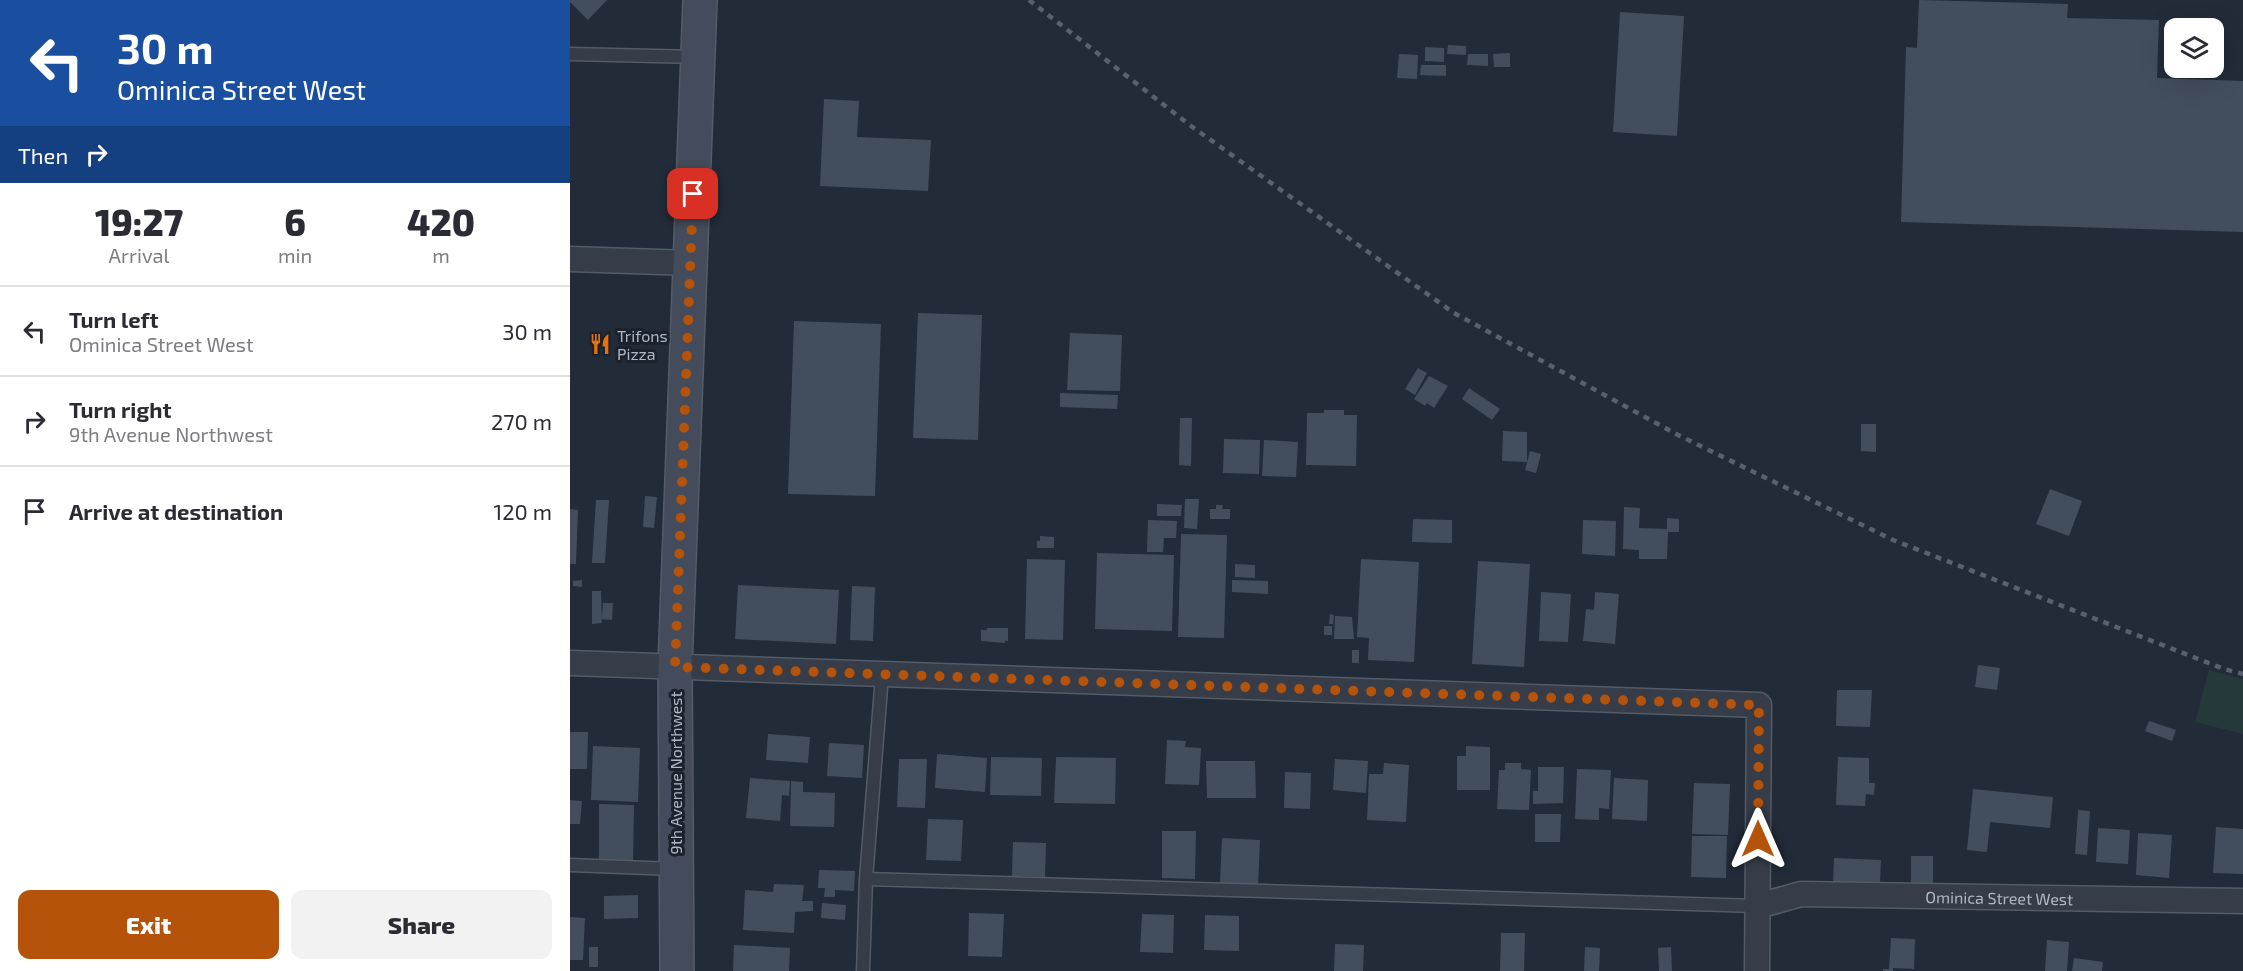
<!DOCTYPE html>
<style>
:root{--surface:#fff;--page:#f2f2f3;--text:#2b2b33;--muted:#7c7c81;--line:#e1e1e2;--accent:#b45309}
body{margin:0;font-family:"Exo 2",sans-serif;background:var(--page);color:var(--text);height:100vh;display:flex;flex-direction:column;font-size:22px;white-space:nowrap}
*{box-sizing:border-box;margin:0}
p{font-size:20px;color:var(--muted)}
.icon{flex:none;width:33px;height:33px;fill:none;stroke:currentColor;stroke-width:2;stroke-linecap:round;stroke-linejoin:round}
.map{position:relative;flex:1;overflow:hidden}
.details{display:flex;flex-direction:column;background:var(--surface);width:570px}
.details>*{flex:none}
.top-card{background:#1a4fa0;color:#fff;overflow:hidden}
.fabs{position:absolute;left:1594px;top:18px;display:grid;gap:12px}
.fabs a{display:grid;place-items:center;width:60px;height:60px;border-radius:12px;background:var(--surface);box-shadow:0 6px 24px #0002;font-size:30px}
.pin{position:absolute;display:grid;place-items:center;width:51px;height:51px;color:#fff;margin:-26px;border-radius:12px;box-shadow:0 3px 9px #0006}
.me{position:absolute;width:66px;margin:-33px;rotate:0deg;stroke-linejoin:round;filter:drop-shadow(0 0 4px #0008)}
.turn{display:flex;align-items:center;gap:21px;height:126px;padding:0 18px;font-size:27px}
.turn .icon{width:78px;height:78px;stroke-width:2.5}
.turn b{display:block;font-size:42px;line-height:51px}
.then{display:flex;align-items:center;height:57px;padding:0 18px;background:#0003;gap:12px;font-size:22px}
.eta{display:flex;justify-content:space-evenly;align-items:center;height:102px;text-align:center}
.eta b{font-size:36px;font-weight:800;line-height:42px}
.primary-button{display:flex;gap:12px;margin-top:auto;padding:12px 18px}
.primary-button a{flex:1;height:69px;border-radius:12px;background:var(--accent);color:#fff;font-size:24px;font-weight:800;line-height:69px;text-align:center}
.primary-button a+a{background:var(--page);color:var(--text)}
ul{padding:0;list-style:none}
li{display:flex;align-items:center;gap:18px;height:90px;padding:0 18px;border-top:2px solid var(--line)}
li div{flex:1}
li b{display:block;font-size:22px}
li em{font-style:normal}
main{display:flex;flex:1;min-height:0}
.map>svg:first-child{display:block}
.green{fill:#25383a}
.building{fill:#434e5d}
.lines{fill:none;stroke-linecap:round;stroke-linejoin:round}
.lane-casing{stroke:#535b66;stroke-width:15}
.street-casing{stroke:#535b66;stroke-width:27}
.secondary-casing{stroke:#535b66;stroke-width:36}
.lane{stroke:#363d48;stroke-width:12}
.street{stroke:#363d48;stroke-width:24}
.secondary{stroke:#444c5b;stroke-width:33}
.rail{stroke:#58616f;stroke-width:4.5;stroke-dasharray:6 6;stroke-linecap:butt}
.route{stroke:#b45309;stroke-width:10;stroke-dasharray:0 18}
.labels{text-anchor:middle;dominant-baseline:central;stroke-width:6;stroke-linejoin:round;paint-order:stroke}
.poi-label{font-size:16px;fill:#b0b8c5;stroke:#1b222d;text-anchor:start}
.street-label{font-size:16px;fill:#b0b8c5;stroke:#1b222d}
</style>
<main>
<section class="details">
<div class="top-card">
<div class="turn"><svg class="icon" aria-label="left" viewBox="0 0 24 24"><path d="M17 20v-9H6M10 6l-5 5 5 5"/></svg><div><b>30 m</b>Ominica Street West</div></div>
<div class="then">Then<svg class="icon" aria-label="right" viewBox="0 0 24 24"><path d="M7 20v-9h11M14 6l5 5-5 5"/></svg></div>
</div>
<div class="eta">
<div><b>19:27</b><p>Arrival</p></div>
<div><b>6</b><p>min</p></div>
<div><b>420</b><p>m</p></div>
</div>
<ul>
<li><svg class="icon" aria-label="left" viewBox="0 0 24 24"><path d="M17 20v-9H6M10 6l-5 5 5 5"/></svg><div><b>Turn left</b><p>Ominica Street West</p></div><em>30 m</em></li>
<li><svg class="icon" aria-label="right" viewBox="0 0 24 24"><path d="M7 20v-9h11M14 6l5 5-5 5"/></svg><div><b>Turn right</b><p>9th Avenue Northwest</p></div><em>270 m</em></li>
<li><svg class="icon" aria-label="arrive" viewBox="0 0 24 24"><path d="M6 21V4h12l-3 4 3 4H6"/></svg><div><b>Arrive at destination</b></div><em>120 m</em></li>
</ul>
<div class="primary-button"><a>Exit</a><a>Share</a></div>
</section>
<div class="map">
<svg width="1673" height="971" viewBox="0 0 1673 971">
<rect width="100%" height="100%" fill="#222b38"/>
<path class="green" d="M1639 670 1673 679V734L1625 722Z"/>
<path class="building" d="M0 0H37L18 20 0 2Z
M1349 0 1498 4 1497 18 1589 20 1587 78 1673 81V232L1331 222 1336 47 1347 48Z
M1050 12 1114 16 1107 136 1043 132Z
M878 45 896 46V55L877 54Z
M855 47 874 48V62L855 61Z
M940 53V67H924L923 54Z
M829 54 848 55 847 79 827 78Z
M898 54H918V66L897 65Z
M851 65H876V76L850 75Z
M254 99 289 101 287 137 361 140 358 191 250 186Z
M348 313 412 315 408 440 343 438Z
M224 321 311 324 305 496 218 494Z
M500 333 552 335 550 391 497 390Z
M848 368 857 373 845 395 835 389Z
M859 376 878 386 864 408 857 403 855 406 844 399Z
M899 388 930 409 922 420 892 399Z
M490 393 548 395 547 409 490 407Z
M754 410H774V415H787L786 466 736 465 737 413H754Z
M610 418H622L621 466 609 465Z
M1291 424H1306V452L1291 451Z
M933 431 957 432V462L932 461Z
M654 439 690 440 689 474 653 473Z
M694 440 728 442 726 477 692 476Z
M960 451 971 454 966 473 955 470Z
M1480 489 1512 501 1499 536 1466 524Z
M75 496 87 497 84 528 73 527Z
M615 499H629L627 529 614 528Z
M26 500H39L35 563H22Z
M587 504 612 505 611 516H587Z
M646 505H653L652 509H660V519H640V509H646Z
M1054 507 1070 508 1069 528 1097 529V518L1109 519V532H1098L1097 559H1069V550L1053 549Z
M0 509 8 510 6 564H0Z
M843 519 882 520V543L842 542Z
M578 520 607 521 606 538H594L593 552H577Z
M1013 520 1046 521 1045 556 1012 554Z
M611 534 657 535 654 638 608 637Z
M470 536 484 537V548H467V541H470Z
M527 553 604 555 602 631 525 629Z
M457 559 495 560 493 640 455 639Z
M791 559 849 562 844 662 798 660 799 638 787 637Z
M908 561 960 564 954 667 902 664Z
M665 564 685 565V578L665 577Z
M12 580V587L3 586V581Z
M662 580 698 581V594L662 592Z
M168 585 269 590 266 644 165 639Z
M282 586 305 587 303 641 280 640Z
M22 591H31L32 623 22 624Z
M971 592 1001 594 998 642 969 641Z
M1025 592 1049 594 1045 644 1013 641 1016 609 1024 610Z
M33 603H43L42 620 32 619Z
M760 614 764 615 763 624H759Z
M765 616 782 617 784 639H764Z
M754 626H762V635H754Z
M417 628H438V641H435V643L411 641V630H417Z
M782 650H789V663H782Z
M1408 665 1430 668 1427 690 1405 687Z
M1267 690H1302L1300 727 1266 726Z
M1579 721 1606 730 1602 741 1575 731Z
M0 732H18L17 769H0Z
M198 734 240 737 238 763 196 760Z
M597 740 616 741 615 747 631 748 629 785 595 784Z
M259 743 294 745 292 778 257 776Z
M23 746 70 748 68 802 21 800Z
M896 746 920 747V790H887V756H896Z
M367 754 417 758 415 792 365 788Z
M421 757 472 758 471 796 420 795Z
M486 757 546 758 545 804 484 803Z
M1268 757 1299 758V783H1305L1304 795 1296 794 1295 806 1266 805Z
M329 759H357L355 808 327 807Z
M765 759 798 761 796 793 763 790Z
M636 761H685L686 798H637Z
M814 763 839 765 836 822 797 820 799 774H813Z
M935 763H951V769L961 770 959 810 927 809 929 770H935Z
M968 767H994L993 803 963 804V791H968Z
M1007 769 1041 770 1039 809 1029 808V820L1005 819Z
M715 772 741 773 740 809 714 808Z
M180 778 220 781 219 796 212 795 210 821 176 818Z
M1044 778 1078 780 1077 821 1042 819Z
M221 781 233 782V792L265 793 264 827 220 826Z
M1124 783 1160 784 1158 835 1122 834Z
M1403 789 1483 797 1480 828 1420 822 1417 852 1397 850Z
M0 800 12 801 10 824H0Z
M29 804 64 805 63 864H29Z
M1508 810 1520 811 1517 855 1505 854Z
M965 814H991L990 842H965Z
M358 819 393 820 391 861 356 860Z
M1646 827 1673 829V874L1643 873Z
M1528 828 1560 830 1558 864 1526 862Z
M592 831H626L625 879 592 878Z
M1568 833 1602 835 1599 878 1566 875Z
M1122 836H1157L1156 878 1121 877Z
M652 838 690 840 688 885 650 884Z
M443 842 476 843 475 877 442 876Z
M1341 856H1363V884L1341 883Z
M1264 858 1311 860 1310 885 1263 883Z
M249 870 285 871 284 891 265 890V897H254L255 888H248Z
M204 884 234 885 232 901H243V911L225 912 224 933 173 930 175 890 203 892Z
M68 895V918L34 919V896Z
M252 903 276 905 275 920 251 918Z
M399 913 434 914 432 957 398 956Z
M572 914 604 915 603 953 570 952Z
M635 915 669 916V951L634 950Z
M0 917 15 918 13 960H0Z
M931 933H955L954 971H930Z
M1321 938 1345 939 1344 969 1323 968V971H1313V969H1319Z
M1477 940 1499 942 1497 971H1475Z
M765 944 794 945 793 971H764Z
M164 945 220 948 219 971H163Z
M19 947H28V967H19Z
M1015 947 1030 948 1029 971H1014Z
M1101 947 1102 971H1089L1088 948Z
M1504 958 1533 962 1532 971H1502Z"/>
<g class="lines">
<defs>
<path id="lane" d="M0 54 128 57
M0 865 104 869
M296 879 1188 906
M293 971 296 879 312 675"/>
<g id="street">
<path d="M0 259 121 263"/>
<path d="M0 663 1189 705 1187 971"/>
<path id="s1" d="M1188 906 1231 894 1673 901"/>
</g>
<path id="secondary" d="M107 971 105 667 130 0"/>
</defs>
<use href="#lane" class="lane-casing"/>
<use href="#street" class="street-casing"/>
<use href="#secondary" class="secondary-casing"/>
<use href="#lane" class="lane"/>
<use href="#street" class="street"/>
<use href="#secondary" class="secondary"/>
<path class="rail" d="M459 0 621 126 884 313 1108 435 1323 540 1654 669 1673 674"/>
</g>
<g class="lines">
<path class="route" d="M123 194 105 667 1189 705 1188 839"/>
</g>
<defs>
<symbol id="restaurant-bare" viewBox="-9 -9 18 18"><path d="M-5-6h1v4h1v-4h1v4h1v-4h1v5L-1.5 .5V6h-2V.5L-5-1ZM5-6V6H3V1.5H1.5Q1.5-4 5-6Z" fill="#e8710a" stroke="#1b222d" stroke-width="2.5" paint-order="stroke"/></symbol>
</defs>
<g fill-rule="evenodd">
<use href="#restaurant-bare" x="15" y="329" width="30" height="30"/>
</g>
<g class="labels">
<g class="poi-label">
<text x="47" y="335">Trifons<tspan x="47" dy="18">Pizza</tspan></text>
</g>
<g class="street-label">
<text transform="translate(105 773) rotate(-90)">9th Avenue Northwest</text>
<text stroke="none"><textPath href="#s1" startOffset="243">Ominica Street West</textPath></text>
</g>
</g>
</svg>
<div class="fabs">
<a><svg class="icon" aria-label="layers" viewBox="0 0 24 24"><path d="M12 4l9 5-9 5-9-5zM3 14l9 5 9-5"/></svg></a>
</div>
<div class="pin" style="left:123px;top:194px;background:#d93025"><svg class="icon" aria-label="arrive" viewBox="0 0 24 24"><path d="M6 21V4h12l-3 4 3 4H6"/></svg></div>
<svg class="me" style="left:1188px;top:839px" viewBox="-20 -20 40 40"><path d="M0-17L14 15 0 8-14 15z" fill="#b45309" stroke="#fff" stroke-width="4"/></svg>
</div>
</main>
